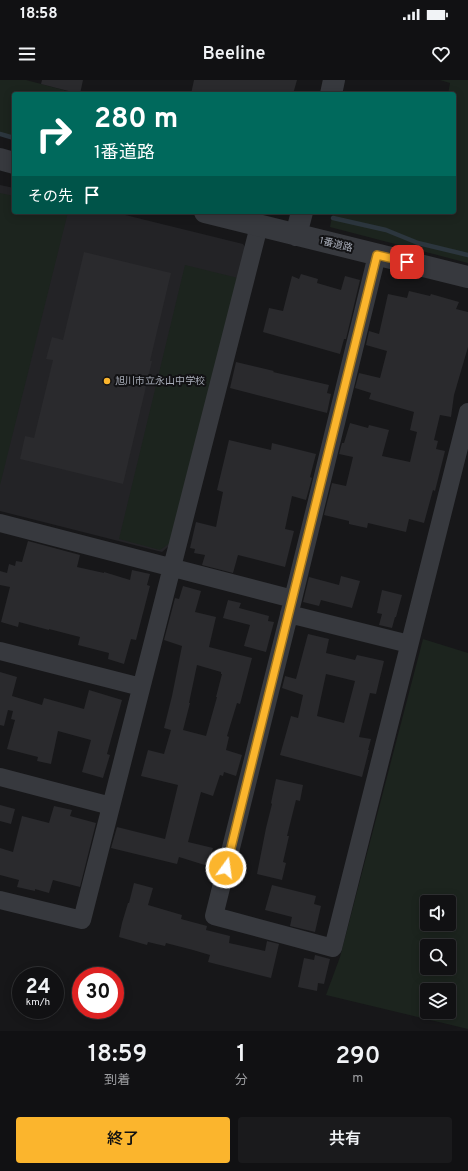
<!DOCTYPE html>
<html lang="ja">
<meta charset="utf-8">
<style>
:root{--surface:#111113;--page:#1a1a1c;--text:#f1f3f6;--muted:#9c9da0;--line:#303133;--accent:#fbb52d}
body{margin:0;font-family:Overpass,"Noto Sans JP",sans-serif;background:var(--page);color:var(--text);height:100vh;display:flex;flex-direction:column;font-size:15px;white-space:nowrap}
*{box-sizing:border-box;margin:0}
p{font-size:13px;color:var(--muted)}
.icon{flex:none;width:22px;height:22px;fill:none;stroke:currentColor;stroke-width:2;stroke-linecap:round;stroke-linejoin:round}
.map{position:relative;height:951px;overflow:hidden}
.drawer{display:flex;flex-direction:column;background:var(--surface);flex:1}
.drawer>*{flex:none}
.guide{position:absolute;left:12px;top:12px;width:444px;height:122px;border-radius:4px;box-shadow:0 2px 10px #0003,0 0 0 1px var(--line);background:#00695c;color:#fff;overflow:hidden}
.tools{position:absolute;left:420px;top:815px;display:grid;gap:8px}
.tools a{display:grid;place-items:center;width:36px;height:36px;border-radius:4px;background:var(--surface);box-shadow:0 2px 10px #0003,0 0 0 1px var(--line);font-size:20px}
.speed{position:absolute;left:12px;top:887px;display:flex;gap:8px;font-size:20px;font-weight:700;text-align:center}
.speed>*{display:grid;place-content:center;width:52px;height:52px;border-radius:50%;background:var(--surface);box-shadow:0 2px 10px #0003,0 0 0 1px var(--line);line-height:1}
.speed small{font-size:10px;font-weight:400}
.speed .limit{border:6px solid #d22;background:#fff;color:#111}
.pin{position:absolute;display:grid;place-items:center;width:34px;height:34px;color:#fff;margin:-17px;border-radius:8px;box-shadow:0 2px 6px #0006}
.me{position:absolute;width:44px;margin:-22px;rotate:14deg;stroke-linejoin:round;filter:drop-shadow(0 0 3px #0008)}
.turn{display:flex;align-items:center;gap:14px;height:84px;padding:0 16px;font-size:18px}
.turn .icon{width:52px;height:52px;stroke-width:2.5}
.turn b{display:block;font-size:28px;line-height:34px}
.then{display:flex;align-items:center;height:38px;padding:0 16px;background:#0003;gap:8px;font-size:15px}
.eta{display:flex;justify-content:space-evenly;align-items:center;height:68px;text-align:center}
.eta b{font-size:24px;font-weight:600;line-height:28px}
.button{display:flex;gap:8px;margin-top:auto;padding:8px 16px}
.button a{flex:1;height:46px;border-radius:4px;background:var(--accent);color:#111;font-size:16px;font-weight:600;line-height:46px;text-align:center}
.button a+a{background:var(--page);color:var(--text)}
.status{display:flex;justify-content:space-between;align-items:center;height:28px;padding:0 20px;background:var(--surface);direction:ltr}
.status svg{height:11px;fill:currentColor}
header{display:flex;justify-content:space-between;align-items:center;height:52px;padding:0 16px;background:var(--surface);font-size:18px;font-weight:600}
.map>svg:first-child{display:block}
.built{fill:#232326}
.green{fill:#1c241e;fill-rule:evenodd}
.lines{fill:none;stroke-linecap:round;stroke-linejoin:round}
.stream{stroke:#2c363e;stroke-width:4.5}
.building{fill:#2a2a2d;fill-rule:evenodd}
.minor{stroke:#37393e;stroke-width:18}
.tertiary{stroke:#37393e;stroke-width:22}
.route-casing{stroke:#a3761d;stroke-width:10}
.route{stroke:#fbb52d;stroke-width:7}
.poi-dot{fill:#fbb52d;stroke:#121214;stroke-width:1.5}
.labels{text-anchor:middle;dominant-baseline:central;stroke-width:4;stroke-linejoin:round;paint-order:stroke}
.street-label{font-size:10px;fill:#a8adb9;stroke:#121214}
.poi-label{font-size:10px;fill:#a8adb9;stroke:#121214;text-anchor:start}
</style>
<div class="status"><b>18:58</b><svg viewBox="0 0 49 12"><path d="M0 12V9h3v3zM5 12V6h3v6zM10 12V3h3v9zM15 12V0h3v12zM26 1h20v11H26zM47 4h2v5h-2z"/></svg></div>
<header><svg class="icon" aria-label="menu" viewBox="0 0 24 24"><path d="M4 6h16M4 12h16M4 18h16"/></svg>Beeline<svg class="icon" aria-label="heart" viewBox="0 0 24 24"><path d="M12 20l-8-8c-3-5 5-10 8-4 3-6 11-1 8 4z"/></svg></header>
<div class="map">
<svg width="468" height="951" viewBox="0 0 468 951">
<rect width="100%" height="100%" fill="#171719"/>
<path class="built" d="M0 105 14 108V132H113L243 164 247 170 171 464 162 472 0 431Z"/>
<path class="green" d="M0 0H26L79 14H14V58L0 54Z
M440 0H468V183L330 147 333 132H454V14H448L450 3Z
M0 113 14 116V132H68L0 405Z
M185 185 238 198 170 463 160 470 119 459Z
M423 559 468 573V949L326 915 340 877ZM427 822H449V844H427ZM427 866H449V888H427ZM427 910H449V932H427Z"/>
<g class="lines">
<path class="stream" d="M0 54 14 58
M333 138 386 150 418 163 468 175"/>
</g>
<path class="building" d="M42 0H83L80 14 41 4Z
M194 0H297L293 14H191Z
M84 172 171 193 150 281H152L123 404 20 379 25 356 34 358 53 280 46 279 52 257 63 260Z
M301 194 318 199 317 203 341 210 345 196 360 200 346 259H344L340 274 263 252 269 228 283 231 292 196 299 199Z
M409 211 430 216 431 214 459 222 456 229 468 232V267L454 315 451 337 440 335 434 360 438 361 436 369 445 371 435 411 433 410 424 443 409 439 406 452 368 443 367 448 349 444V441L324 435 332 403 346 406 353 377 339 374 342 363H344L350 343 368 348 369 345 389 350 382 376 410 382 417 352 410 350 414 332 369 319 371 313 355 308 359 293 380 298 387 271 366 265 369 251 379 254 388 214 407 218Z
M236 282 274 291 273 292 329 305 327 313 331 314 327 333 230 308Z
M229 360 271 370 272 363 316 374 310 397 312 398 306 420 292 416 285 449 294 451 285 487 238 475 233 493 202 485 205 475 194 473 195 469 190 468 196 442 216 447 223 412 217 410Z
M28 461 80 475 77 487 104 493V492L130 500 132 490 150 494 147 505 150 506 136 560 131 559 124 584 108 579 109 573 78 565 80 557 49 549V550L19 542 18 547 1 542 10 507 0 505V491L7 493 9 484 15 486 16 481 22 482Z
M341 496 360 501 352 528 321 520 319 526 303 522 309 497 339 505Z
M183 506 201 511 195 532 216 537 209 567 252 578 240 624 237 623 227 656 229 657 226 670 242 675 236 696 224 692 223 696 220 695 213 716 201 712 188 762 213 768 208 786 179 777 177 784 111 768 117 747 165 759 178 705 141 696 148 670 164 674 171 650 164 648 172 616 182 566 164 560 175 518 179 519ZM197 585 221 592V594H222L216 617H217L206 656 183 650 190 623H189Z
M382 510 402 515 396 537H395L392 548 379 545 382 534 377 533Z
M228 520 241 523 239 528 269 536 268 541 274 542 266 572 244 566 250 545 223 538Z
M308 554 329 559 326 573 355 580 357 575 384 581 376 614 370 613 359 657 371 659 368 670H369L362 697 280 675 291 636 298 638 303 615 282 608 285 596 296 599ZM326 594 355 601 344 643 317 636Z
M0 592 17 597 12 616 42 625 44 618 84 629 89 610 122 620 107 674 110 675 103 698 82 692 91 660 58 651 51 684 37 681 38 677 7 669 15 640 11 639 13 631 8 630 4 646 0 645Z
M276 699 303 705 300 721 296 720 287 756H289L283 782 286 783 282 800 257 794 266 748 272 724 271 723Z
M0 725 15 729 11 744 0 741Z
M54 726 72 730 70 736 96 743 80 807 53 800 49 813 35 809V811L17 807 19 800 0 795V768L13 772 22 736 49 743Z
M134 803 153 808 148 825 182 835 181 839 207 846 206 850 230 856 229 863 265 871 267 861 279 864 271 898 208 882 210 875 193 870 166 863 165 866 148 862 147 865 119 857 122 843 128 823H129Z
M272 805 316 816 314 824 321 826 315 852 290 846 292 837 265 830Z
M315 875 330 879 324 904 318 903 317 911 298 907 304 878 314 880Z"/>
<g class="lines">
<path class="minor" d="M377 175 293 519 214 836 333 868 468 332
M0 443 293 519
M289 534 409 564
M0 571 141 607
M0 697 111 726
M0 820 82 840 259 146"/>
<path class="tertiary" d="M331 14 334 0
M0 79 14 83
M205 132 468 197
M296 155 302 132"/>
</g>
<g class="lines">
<defs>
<path id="route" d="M226 788 377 175 407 182"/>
</defs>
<use href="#route" class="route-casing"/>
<use href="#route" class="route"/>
</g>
<circle class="poi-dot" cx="107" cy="301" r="4"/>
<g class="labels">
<g class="street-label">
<text transform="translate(336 165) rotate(14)">1番道路</text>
</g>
<g class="poi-label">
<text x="115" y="301">旭川市立永山中学校</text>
</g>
</g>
</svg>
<div class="tools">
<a><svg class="icon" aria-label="sound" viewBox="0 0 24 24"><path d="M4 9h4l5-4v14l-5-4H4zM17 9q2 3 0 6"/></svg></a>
<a><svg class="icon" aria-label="search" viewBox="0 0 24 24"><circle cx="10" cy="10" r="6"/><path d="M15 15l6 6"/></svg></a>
<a><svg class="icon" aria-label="layers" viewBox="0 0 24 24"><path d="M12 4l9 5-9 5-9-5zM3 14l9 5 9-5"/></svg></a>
</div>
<div class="speed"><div>24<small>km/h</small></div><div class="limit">30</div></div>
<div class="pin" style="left:407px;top:182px;background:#d93025"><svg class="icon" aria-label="arrive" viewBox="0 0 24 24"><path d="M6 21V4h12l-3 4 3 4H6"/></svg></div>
<svg class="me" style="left:226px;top:788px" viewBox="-20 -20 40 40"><circle r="17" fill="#fbb52d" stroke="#fff" stroke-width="3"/><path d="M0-11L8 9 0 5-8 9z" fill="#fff"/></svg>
<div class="guide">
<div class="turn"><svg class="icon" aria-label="right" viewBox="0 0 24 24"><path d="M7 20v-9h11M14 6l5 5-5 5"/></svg><div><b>280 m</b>1番道路</div></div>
<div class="then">その先<svg class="icon" aria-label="arrive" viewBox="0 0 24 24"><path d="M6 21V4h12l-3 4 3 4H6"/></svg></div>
</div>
</div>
<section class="drawer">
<div class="eta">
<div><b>18:59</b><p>到着</p></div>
<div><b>1</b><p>分</p></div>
<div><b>290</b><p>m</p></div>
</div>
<div class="button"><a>終了</a><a>共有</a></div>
</section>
